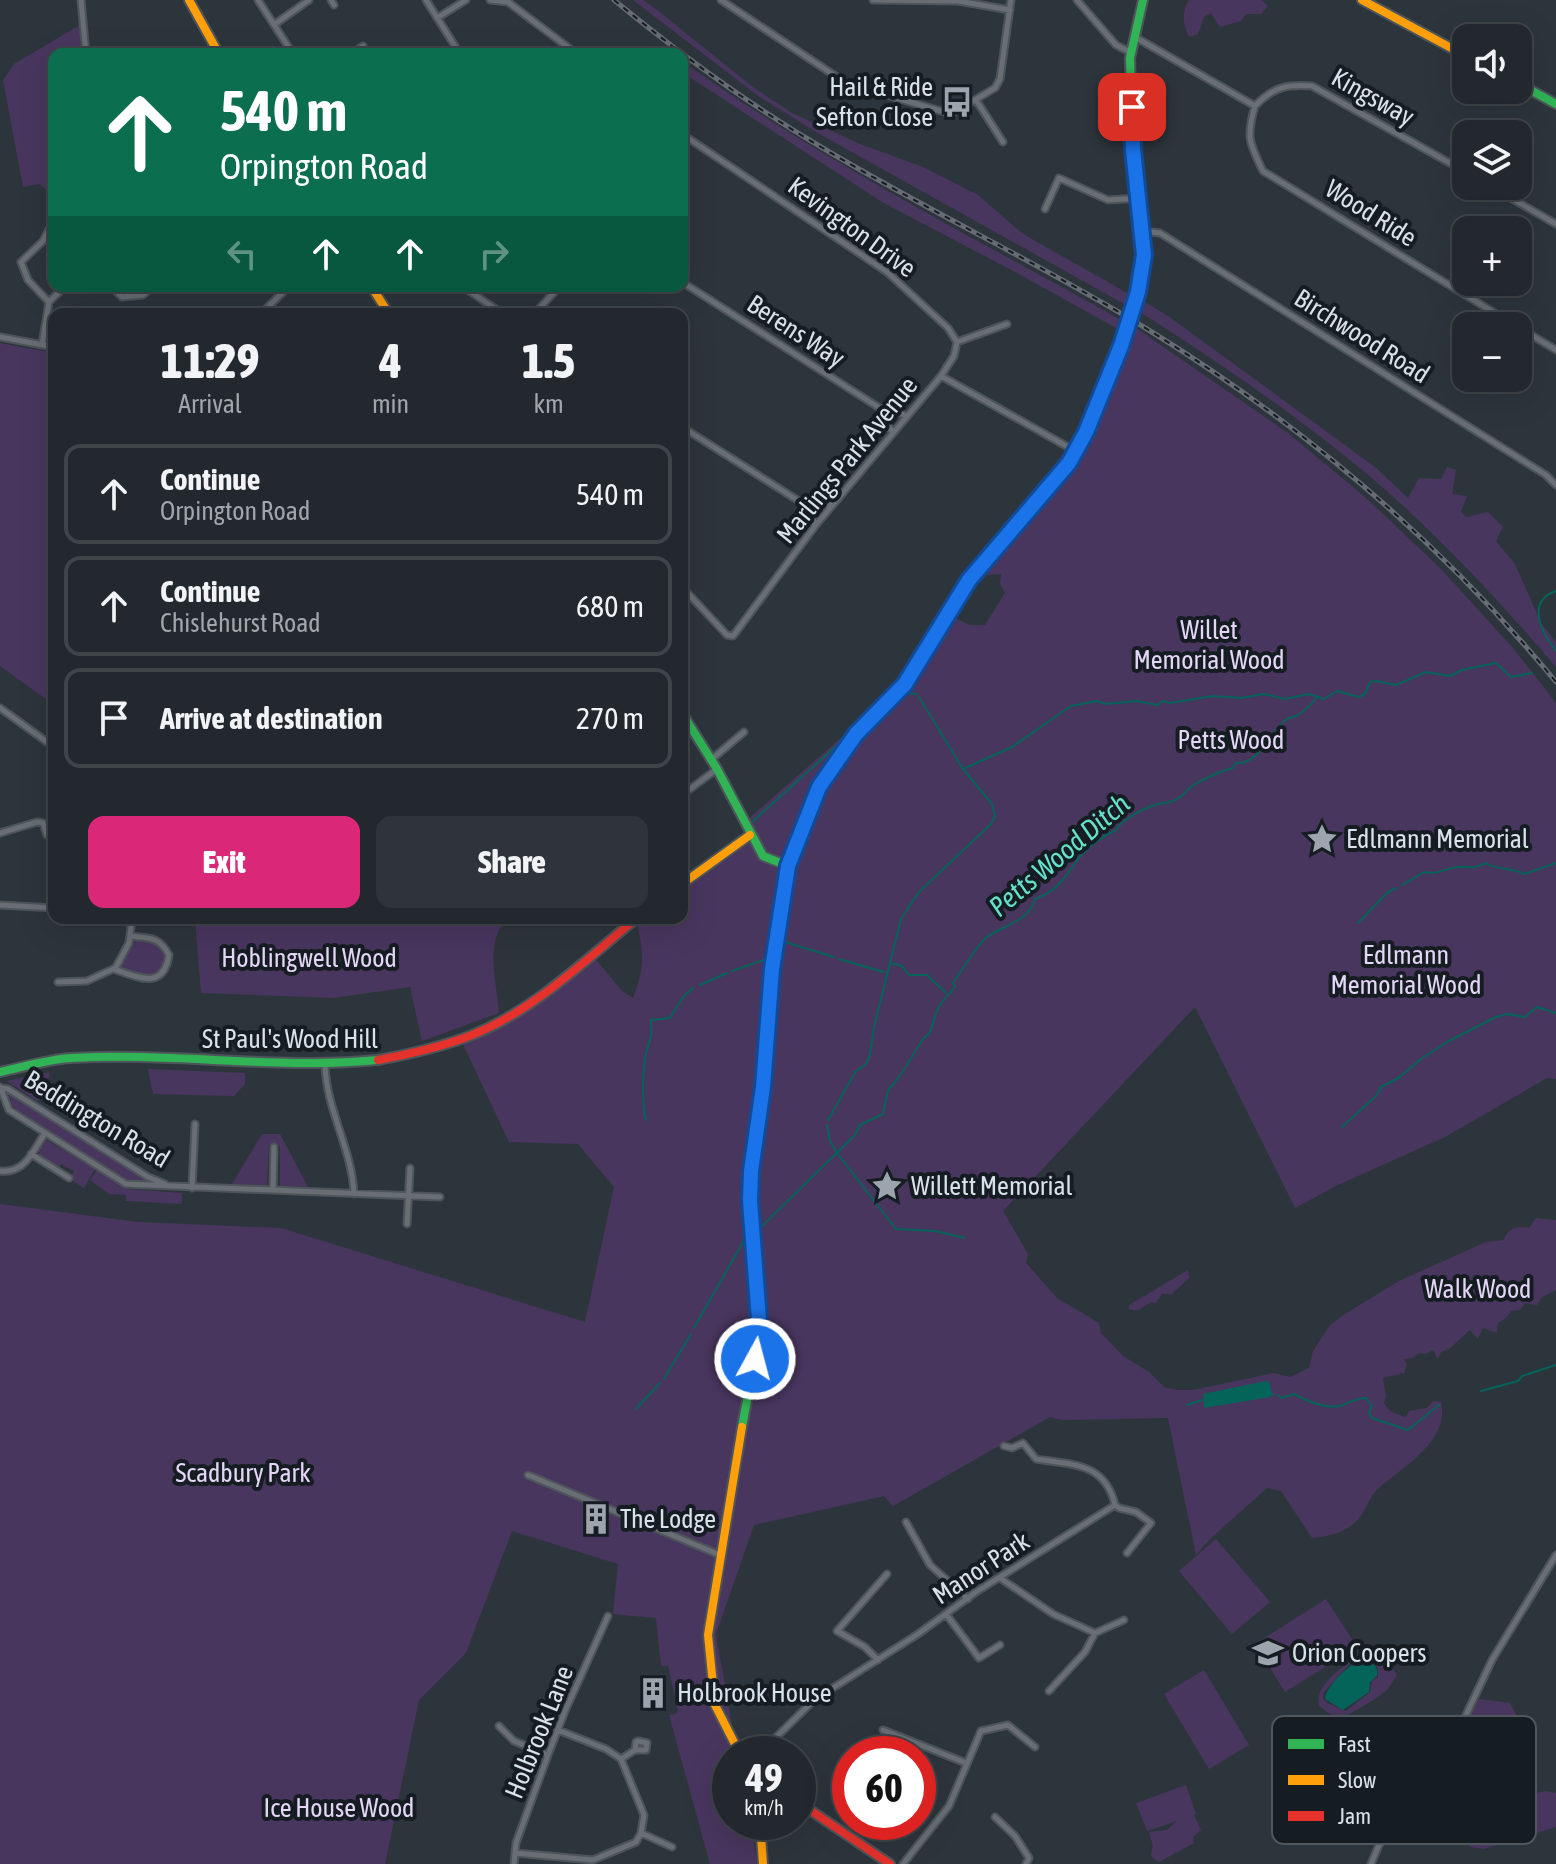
<!DOCTYPE html>
<meta charset="utf-8">
<style>
:root{--surface:#22282d;--page:#2e3439;--text:#f1f3f6;--muted:#a2a6aa;--line:#3f4449;--accent:#db2777}
body{margin:0;font-family:"Asap Condensed",sans-serif;background:var(--page);color:var(--text);height:100vh;display:flex;flex-direction:column;font-size:30px;white-space:nowrap}
*{box-sizing:border-box;margin:0}
p{font-size:26px;color:var(--muted)}
.icon{flex:none;width:44px;height:44px;fill:none;stroke:currentColor;stroke-width:2;stroke-linecap:round;stroke-linejoin:round}
.map{position:relative;flex:1;overflow:hidden}
.panel{position:absolute;left:48px;top:308px;width:640px;height:616px;display:flex;flex-direction:column;background:var(--surface);border-radius:16px;box-shadow:0 8px 32px #0002,0 0 0 2px var(--line)}
.panel>*{flex:none}
.guide{position:absolute;left:48px;top:48px;width:640px;height:244px;border-radius:16px;box-shadow:0 8px 32px #0002,0 0 0 2px var(--line);background:#0b6e4f;color:#fff;overflow:hidden}
.buttons{position:absolute;left:1452px;top:24px;display:grid;gap:16px}
.buttons a{display:grid;place-items:center;width:80px;height:80px;border-radius:16px;background:var(--surface);box-shadow:0 8px 32px #0002,0 0 0 2px var(--line);font-size:40px}
.speed{position:absolute;left:712px;top:1736px;display:flex;gap:16px;font-size:40px;font-weight:700;text-align:center}
.speed>*{display:grid;place-content:center;width:104px;height:104px;border-radius:50%;background:var(--surface);box-shadow:0 8px 32px #0002,0 0 0 2px var(--line);line-height:1}
.speed small{font-size:20px;font-weight:400}
.speed .limit{border:12px solid #d22;background:#fff;color:#111}
.pin{position:absolute;display:grid;place-items:center;width:68px;height:68px;color:#fff;margin:-34px;border-radius:16px;box-shadow:0 4px 12px #0006}
.me{position:absolute;width:88px;margin:-44px;rotate:7deg;stroke-linejoin:round;filter:drop-shadow(0 0 6px #0008)}
.turn{display:flex;align-items:center;gap:28px;height:168px;padding:0 40px;font-size:36px}
.turn .icon{width:104px;height:104px;stroke-width:2.5}
.turn b{display:block;font-size:56px;line-height:68px}
.lanes{display:flex;align-items:center;height:76px;padding:0 40px;background:#0003;justify-content:center;gap:40px;direction:ltr}
.lanes .off{opacity:.35}
.eta{display:flex;justify-content:space-evenly;align-items:center;height:136px;text-align:center}
.eta b{font-size:48px;font-weight:800;line-height:56px}
.cta{display:flex;gap:16px;margin-top:auto;padding:16px 40px}
.cta a{flex:1;height:92px;border-radius:16px;background:var(--accent);color:#fff;font-size:32px;font-weight:800;line-height:92px;text-align:center}
.cta a+a{background:var(--page);color:var(--text)}
ul{padding:0;list-style:none}
li{display:flex;align-items:center;gap:24px;height:100px;margin:0 16px 12px;padding:0 24px;border:4px solid var(--line);border-radius:16px}
li div{flex:1}
li b{display:block;font-size:30px}
li em{font-style:normal}
.map>svg:first-child{display:block}
.green{fill:#49365f}
.water{fill:#046459}
.lines{fill:none;stroke-linecap:round;stroke-linejoin:round}
.stream{stroke:#046459;stroke-width:2}
.street-casing{stroke:#4d545a;stroke-width:9}
.fast-casing{stroke:#4d545a;stroke-width:12}
.slow-casing{stroke:#4d545a;stroke-width:12}
.jam-casing{stroke:#4d545a;stroke-width:12}
.street{stroke:#686e73;stroke-width:5}
.fast{stroke:#30b455;stroke-width:8}
.slow{stroke:#ff9f0a;stroke-width:8}
.jam{stroke:#e5322d;stroke-width:8}
.rail-casing{stroke:#666c72;stroke-width:5}
.rail{stroke:#161d22;stroke-width:2;stroke-dasharray:6;stroke-linecap:butt}
.jam-bridge-casing{stroke:#4d545a;stroke-width:12;stroke-linecap:butt}
.jam-bridge{stroke:#e5322d;stroke-width:8}
.route-casing{stroke:#114b97;stroke-width:20}
.route{stroke:#1a73e8;stroke-width:14}
.labels{text-anchor:middle;dominant-baseline:central;stroke-width:8;stroke-linejoin:round;paint-order:stroke}
.poi-label{font-size:26px;fill:#d8e2ea;stroke:#161d22;text-anchor:start}
.street-label{font-size:26px;fill:#d8e2ea;stroke:#161d22}
.park-label{font-size:26px;fill:#e4d6f6;stroke:#161d22}
.water-label{font-size:28px;font-style:italic;fill:#65e1cb;stroke:#161d22}
.key{fill:#161d22;stroke:#50585e;stroke-width:2}
.key-label{font-size:22px;fill:#d8e2ea}
</style>
<div class="map">
<svg width="1556" height="1864" viewBox="0 0 1556 1864">
<rect width="100%" height="100%" fill="#2d353c"/>
<path class="green" d="M633 0H643L657 10 754 88 792 113 860 144 923 167 978 195 1023 234 1129 294 1126 305 816 132 757 95Z
M1189 0H1261L1268 6 1261 14H1246L1241 21 1220 27 1211 13 1204 17 1198 34 1189 37C1183 24 1181 13 1189 0Z
M80 25 82 54H54V192L51 195 40 184 23 187 3 80 14 64Z
M682 61C820 160 973 237 1121 320L1118 329 1017 273 882 202 691 78 682 70Z
M1143 301 1168 316 1375 467 1408 498 1419 478 1441 479 1447 467 1456 470 1452 494 1467 496 1461 512 1466 517 1488 512 1503 527 1496 541 1515 564 1541 623 1556 642V667C1490 590 1420 515 1340 452 1276 401 1209 356 1140 312Z
M1136 328 1288 433 1366 498 1440 568 1513 648 1556 703V1079L1547 1078 1445 1137 1338 1185 1295 1208 1195 1007 1003 1211 1028 1254 1026 1263 1057 1298 1099 1323 1101 1333 1123 1356 1149 1372 1164 1387 1176 1390H1193L1274 1373 1290 1377 1309 1368 1313 1351 1330 1325 1345 1314 1399 1281 1486 1242 1504 1240C1506 1229 1518 1225 1529 1228L1536 1218 1556 1220V1290L1542 1297 1537 1305 1525 1303 1520 1310 1511 1311 1506 1318 1498 1323 1497 1333 1483 1328 1478 1339 1470 1330 1449 1349 1441 1352 1438 1359 1433 1350 1426 1354 1419 1353 1412 1358 1404 1359 1407 1364 1404 1373 1383 1378 1386 1396 1384 1403C1389 1412 1396 1414 1406 1417L1409 1411 1427 1408 1433 1401 1441 1402C1450 1441 1404 1466 1379 1488 1370 1495 1368 1506 1362 1514 1350 1532 1332 1536 1312 1538L1281 1491 1267 1488 1211 1538 1196 1555 1168 1418 1061 1420 1050 1417 893 1506 884 1496 754 1525 716 1634 737 1754H730V1822H751L757 1864H710L669 1715 676 1714 678 1710 668 1666H661L656 1618 613 1614 618 1564 512 1531 466 1653 419 1700 385 1864H0V1204L138 1222 281 1228 585 1322 614 1187 578 1144 509 1142 462 1042C513 1020 550 990 593 956L622 991 633 998C645 966 644 957 637 923L645 918H682V890L753 833 747 820 874 709 880 715 924 671 955 618 970 625H985L1005 593 1000 584 1001 574 983 575 1071 474 1093 437Z
M0 343 54 353V705L0 666Z
M195 918H509C483 938 497 984 499 1013L422 1041 410 987 333 998 201 993Z
M137 938 161 944 167 956C165 960 165 965 163 969 155 983 129 974 120 967Z
M148 1069 245 1073V1084L234 1096 153 1094Z
M50 1072 43 1099 37 1101 7 1081Z
M8 1092 156 1184 128 1182 13 1107Z
M262 1134H280L308 1187 280 1186V1146L269 1145 267 1187 232 1184Z
M46 1140 95 1169 84 1188 70 1179 74 1171 61 1164 58 1168 40 1157 39 1150Z
M97 1170 127 1189 182 1193V1204L126 1201V1195L109 1194 90 1180Z
M1188 1270 1189 1278 1172 1294H1162L1156 1303 1151 1302 1139 1310H1129V1305Z
M1216 1539 1270 1602 1232 1634 1179 1571Z
M1326 1599 1357 1647 1285 1692 1255 1644Z
M1380 1650 1397 1675 1388 1689 1377 1698 1339 1720 1319 1706C1315 1686 1337 1671 1353 1660L1324 1692 1323 1699 1329 1704 1346 1711 1370 1692 1372 1681 1378 1677V1668L1366 1657 1356 1658 1371 1651Z
M1204 1670 1249 1745 1209 1769 1164 1694Z
M1479 1699 1510 1703 1530 1741 1523 1759 1492 1777 1456 1786 1474 1756 1462 1753 1443 1780 1431 1785 1443 1770Z
M1186 1785 1196 1814 1194 1815 1201 1830 1193 1837 1194 1843 1159 1862 1153 1858 1151 1854 1153 1846 1149 1832 1167 1830 1177 1821 1147 1831 1136 1803Z
M1546 1791 1556 1793V1827L1484 1849 1470 1847 1461 1820 1482 1819 1500 1810 1525 1802 1536 1793Z"/>
<path class="water" d="M1266 1381 1269 1382 1272 1393 1275 1394 1270 1397 1204 1408 1203 1394Z
M1366 1659C1373 1663 1379 1667 1377 1676L1370 1682 1369 1692 1343 1710 1325 1699C1326 1685 1352 1661 1366 1659Z"/>
<g class="lines">
<path class="stream" d="M1556 591C1525 602 1542 633 1556 651
M905 693 917 694
M963 769 1012 747 1071 706 1097 701 1105 704 1137 701 1157 705 1163 701 1170 703 1213 696 1241 698 1264 694 1285 699 1309 694 1324 699 1337 691 1359 697 1365 694 1370 682 1376 681 1396 685 1426 672 1450 676 1462 670 1496 663 1511 677 1532 673
M751 823 854 730
M1402 885 1424 872C1440 875 1444 868 1459 867 1473 866 1470 870 1486 863 1499 871 1511 867 1524 874L1556 863
M1358 923 1388 892 1396 888
M778 959 782 941 834 957
M839 959 884 972
M890 963 902 966 909 975H927L946 993
M732 971 769 958
M700 985 727 973
M646 1120C642 1103 642 1067 647 1050 651 1036 652 1036 651 1020L670 1018 684 996 693 988
M828 1120 856 1071 866 1064 870 1055 874 1027 901 919 919 892 991 824 995 816 992 804 963 769 919 697
M827 1125 830 1141 837 1153 896 1229 935 1231 965 1238
M1342 1127 1376 1096 1381 1087 1400 1077 1422 1058 1449 1041 1496 1017 1508 1014 1525 1017 1537 1007 1556 1013
M756 1232 855 1135 860 1125 883 1114 888 1090C904 1074 910 1058 923 1039 927 1034 929 1036 931 1030 934 1021 935 1013 940 1005 945 997 951 994 955 986L953 983C959 974 981 941 987 937 1002 926 1030 921 1035 899 1058 890 1062 881 1076 862 1085 848 1102 837 1116 830 1120 821 1143 809 1152 806 1161 802 1169 804 1177 799 1184 796 1186 790 1192 786 1203 779 1221 771 1233 768L1236 763C1260 765 1271 730 1287 719 1290 717 1295 717 1298 715 1304 711 1313 703 1317 697
M694 1328 747 1235
M664 1379 691 1334
M1481 1391 1518 1381 1522 1376 1556 1365
M1278 1395 1282 1398 1294 1394C1307 1401 1324 1409 1340 1406 1349 1403 1356 1398 1366 1398L1372 1406 1369 1413 1372 1418 1408 1430 1439 1405
M1187 1405 1202 1400
M636 1409 660 1383"/>
<defs>
<path id="street" d="M81 0 86 54
M258 0 293 54
M331 0 334 5
M426 0 460 54
M490 0 508 2 577 54
M721 0 846 83 951 114 995 88 1000 79 1011 0
M873 0 958 1 1010 10
M1077 0 1116 45 1132 53
M437 18 466 0
M275 24 309 0
M1135 37 1255 106C1273 87 1287 84 1312 86L1466 172
M351 54 363 46
M976 100 1003 142
M1255 106C1246 136 1249 143 1263 171L1516 326
M682 134 887 272 948 328 957 342 954 356 941 376
M1490 186 1556 224
M1045 209 1059 178 1108 200 1139 198
M1142 231 1160 233 1546 475 1556 485
M682 282 889 414 896 411 906 416
M111 286 122 297 143 295 153 286
M462 286 503 314
M49 302 28 280 21 262 43 241 54 220
M261 314 289 286
M534 314 560 286
M1518 327 1556 350
M0 337 54 347
M957 342 1007 324
M42 345 49 302 65 286
M889 414 885 423 893 432
M682 427 810 508 815 525
M810 508 833 504
M682 587 727 635 733 636 815 526 941 376 1077 452
M0 708 54 747
M712 759 744 732
M682 795 717 769
M0 833 37 822 43 823 47 835
M0 905 54 908
M115 969 129 943 132 918
M58 982 87 981 113 969C136 976 163 992 169 955 159 936 149 938 130 936
M325 1064C326 1110 352 1148 354 1194
M0 1087 9 1110 126 1184 440 1197
M0 1088 8 1089 148 1177 165 1184
M31 1154 69 1178
M0 1171C25 1174 33 1151 45 1133
M192 1188 195 1124
M273 1190 274 1147
M407 1224 410 1168
M528 1475 720 1555
M1115 1505 1119 1508 1136 1512 1151 1523 1127 1553
M906 1522 930 1565 968 1599
M1000 1578 1053 1614 1095 1633 1124 1620
M946 1614 979 1658 1000 1645
M878 1660 865 1647 837 1631 887 1574
M1049 1691 1085 1652 1095 1633
M499 1726 514 1741 548 1755
M883 1730 966 1763
M759 1754 814 1700 918 1634 976 1592 1115 1505C1105 1462 1072 1465 1036 1459L1023 1443 1012 1448 1004 1446
M621 1759 635 1750H646L647 1743 638 1741 636 1742 635 1750
M995 1817 1015 1836 1029 1858 1026 1864
M641 1833 672 1847
M515 1853 593 1860 636 1842 641 1833 644 1815 621 1759 606 1749 558 1730
M514 1864 516 1843 548 1755 565 1711 608 1616
M903 1864 949 1806 981 1731 1008 1725 1035 1747
M1371 1864 1379 1845 1430 1782 1449 1751 1492 1660 1556 1555"/>
<path id="fast" d="M1518 83 1556 104
M1138 292 1144 255 1133 149 1130 58 1143 0
M682 713 717 769 763 856 788 866
M0 1072C24 1067 48 1059 72 1058 174 1052 276 1070 378 1060
M742 1427C750 1383 760 1340 759 1295 758 1263 750 1231 750 1198 750 1160 760 1122 763 1084 772 984 772 879 819 788 836 754 864 725 891 699"/>
<path id="slow" d="M189 0 219 54
M1362 0 1466 56
M371 286 389 314
M891 699 905 684 969 580 1077 452 1121 346
M682 884 750 835
M740 1754 715 1705 708 1635 742 1427
M760 1822 763 1864"/>
<path id="jam" d="M378 1060C410 1054 442 1047 472 1035 535 1010 586 959 637 918
M798 1802 890 1864"/>
</defs>
<use href="#street" class="street-casing"/>
<use href="#fast" class="fast-casing"/>
<use href="#slow" class="slow-casing"/>
<use href="#jam" class="jam-casing"/>
<use href="#street" class="street"/>
<use href="#fast" class="fast"/>
<use href="#slow" class="slow"/>
<use href="#jam" class="jam"/>
<defs>
<path id="rail" d="M614 0C680 54 748 104 821 147 928 211 1041 264 1147 329 1303 425 1440 541 1556 682"/>
</defs>
<use href="#rail" class="rail-casing"/>
<use href="#rail" class="rail"/>
<defs>
<path id="jam-bridge" d="M1121 346 1138 292"/>
</defs>
<use href="#jam-bridge" class="jam-bridge-casing"/>
<use href="#jam-bridge" class="jam-bridge"/>
</g>
<g class="lines">
<defs>
<path id="route" d="M755 1359 759 1320 750 1201 751 1171 763 1087 772 969 788 866 819 787 856 734 905 684 969 580 1069 463 1086 432 1121 346 1138 292 1144 255 1133 149 1132 107"/>
</defs>
<use href="#route" class="route-casing"/>
<use href="#route" class="route"/>
</g>
<defs>
<symbol id="bus-bare" viewBox="-9 -9 18 18"><path d="M-5-6H5V4H4V6H2V4H-2V6H-4V4H-5ZM-3.5-4V0h7V-4ZM-3.5 1.2v1.5H-2V1.2ZM2 1.2v1.5H3.5V1.2Z" fill="#9ca5ad" stroke="#161d22" stroke-width="2.5" paint-order="stroke"/></symbol>
<symbol id="sight-bare" viewBox="-9 -9 18 18"><path d="M0-6L1.8-2.2L6-1.7L2.9 1.2L3.7 5.4L0 3.3L-3.7 5.4L-2.9 1.2L-6-1.7L-1.8-2.2Z" fill="#9ca5ad" stroke="#161d22" stroke-width="2.5" paint-order="stroke"/></symbol>
<symbol id="building-bare" viewBox="-9 -9 18 18"><path d="M-4-6H4V6H1V3H-1V6H-4ZM-2.5-4.3h1.7v1.8h-1.7ZM.8-4.3h1.7v1.8H.8ZM-2.5-1h1.7V.8h-1.7ZM.8-1h1.7V.8H.8Z" fill="#9ca5ad" stroke="#161d22" stroke-width="2.5" paint-order="stroke"/></symbol>
<symbol id="school-bare" viewBox="-9 -9 18 18"><path d="M0-5L7-2L0 1L-7-2ZM-4 1L0 2.5L4 1V4Q0 6-4 4Z" fill="#9ca5ad" stroke="#161d22" stroke-width="2.5" paint-order="stroke"/></symbol>
</defs>
<g fill-rule="evenodd">
<use href="#bus-bare" x="935" y="80" width="44" height="44"/>
<use href="#sight-bare" x="1300" y="817" width="44" height="44"/>
<use href="#sight-bare" x="865" y="1164" width="44" height="44"/>
<use href="#building-bare" x="574" y="1497" width="44" height="44"/>
<use href="#school-bare" x="1246" y="1631" width="44" height="44"/>
<use href="#building-bare" x="631" y="1671" width="44" height="44"/>
</g>
<g class="labels">
<g class="poi-label">
<text x="933" y="87" text-anchor="end">Hail &amp; Ride<tspan x="933" dy="30">Sefton Close</tspan></text>
<text x="1346" y="839">Edlmann Memorial</text>
<text x="911" y="1186">Willett Memorial</text>
<text x="620" y="1519">The Lodge</text>
<text x="1292" y="1653">Orion Coopers</text>
<text x="677" y="1693">Holbrook House</text>
</g>
<g class="street-label">
<text transform="translate(1373 97) rotate(29)">Kingsway</text>
<text transform="translate(1371 213) rotate(32)">Wood Ride</text>
<text transform="translate(852 227) rotate(36)">Kevington Drive</text>
<text transform="translate(796 331) rotate(33)">Berens Way</text>
<text transform="translate(1362 336) rotate(32)">Birchwood Road</text>
<text transform="translate(847 460) rotate(-51)">Marlings Park Avenue</text>
<text x="290" y="1039">St Paul's Wood Hill</text>
<text transform="translate(97 1119) rotate(31)">Beddington Road</text>
<text transform="translate(981 1568) rotate(-33)">Manor Park</text>
<text transform="translate(539 1732) rotate(-68)">Holbrook Lane</text>
</g>
<g class="park-label">
<text x="1209" y="630">Willet<tspan x="1209" dy="30">Memorial Wood</tspan></text>
<text x="1231" y="740">Petts Wood</text>
<text x="1406" y="955">Edlmann<tspan x="1406" dy="30">Memorial Wood</tspan></text>
<text x="309" y="958">Hoblingwell Wood</text>
<text x="1478" y="1289">Walk Wood</text>
<text x="243" y="1473">Scadbury Park</text>
<text x="339" y="1808">Ice House Wood</text>
</g>
<g class="water-label">
<text transform="translate(1059 855) rotate(-40)">Petts Wood Ditch</text>
</g>
</g>
<rect x="1272" y="1716" width="264" height="128" rx="12" class="key"/>
<rect x="1288" y="1739" width="36" height="10" fill="#30b455"/>
<rect x="1288" y="1775" width="36" height="10" fill="#ff9f0a"/>
<rect x="1288" y="1811" width="36" height="10" fill="#e5322d"/>
<g class="key-label">
<text x="1338" y="1752">Fast</text>
<text x="1338" y="1788">Slow</text>
<text x="1338" y="1824">Jam</text>
</g>
</svg>
<div class="buttons">
<a><svg class="icon" aria-label="sound" viewBox="0 0 24 24"><path d="M4 9h4l5-4v14l-5-4H4zM17 9q2 3 0 6"/></svg></a>
<a><svg class="icon" aria-label="layers" viewBox="0 0 24 24"><path d="M12 4l9 5-9 5-9-5zM3 14l9 5 9-5"/></svg></a>
<a>+</a>
<a>−</a>
</div>
<div class="speed"><div>49<small>km/h</small></div><div class="limit">60</div></div>
<div class="pin" style="left:1132px;top:107px;background:#d93025"><svg class="icon" aria-label="arrive" viewBox="0 0 24 24"><path d="M6 21V4h12l-3 4 3 4H6"/></svg></div>
<svg class="me" style="left:755px;top:1359px" viewBox="-20 -20 40 40"><circle r="17" fill="#1a73e8" stroke="#fff" stroke-width="3"/><path d="M0-11L8 9 0 5-8 9z" fill="#fff"/></svg>
<div class="guide">
<div class="turn"><svg class="icon" aria-label="ahead" viewBox="0 0 24 24"><path d="M12 20V5M6 11l6-6 6 6"/></svg><div><b>540 m</b>Orpington Road</div></div>
<div class="lanes"><svg class="icon off" aria-label="left" viewBox="0 0 24 24"><path d="M17 20v-9H6M10 6l-5 5 5 5"/></svg><svg class="icon" aria-label="ahead" viewBox="0 0 24 24"><path d="M12 20V5M6 11l6-6 6 6"/></svg><svg class="icon" aria-label="ahead" viewBox="0 0 24 24"><path d="M12 20V5M6 11l6-6 6 6"/></svg><svg class="icon off" aria-label="right" viewBox="0 0 24 24"><path d="M7 20v-9h11M14 6l5 5-5 5"/></svg></div>
</div>
<section class="panel">
<div class="eta">
<div><b>11:29</b><p>Arrival</p></div>
<div><b>4</b><p>min</p></div>
<div><b>1.5</b><p>km</p></div>
</div>
<ul>
<li><svg class="icon" aria-label="ahead" viewBox="0 0 24 24"><path d="M12 20V5M6 11l6-6 6 6"/></svg><div><b>Continue</b><p>Orpington Road</p></div><em>540 m</em></li>
<li><svg class="icon" aria-label="ahead" viewBox="0 0 24 24"><path d="M12 20V5M6 11l6-6 6 6"/></svg><div><b>Continue</b><p>Chislehurst Road</p></div><em>680 m</em></li>
<li><svg class="icon" aria-label="arrive" viewBox="0 0 24 24"><path d="M6 21V4h12l-3 4 3 4H6"/></svg><div><b>Arrive at destination</b></div><em>270 m</em></li>
</ul>
<div class="cta"><a>Exit</a><a>Share</a></div>
</section>
</div>
